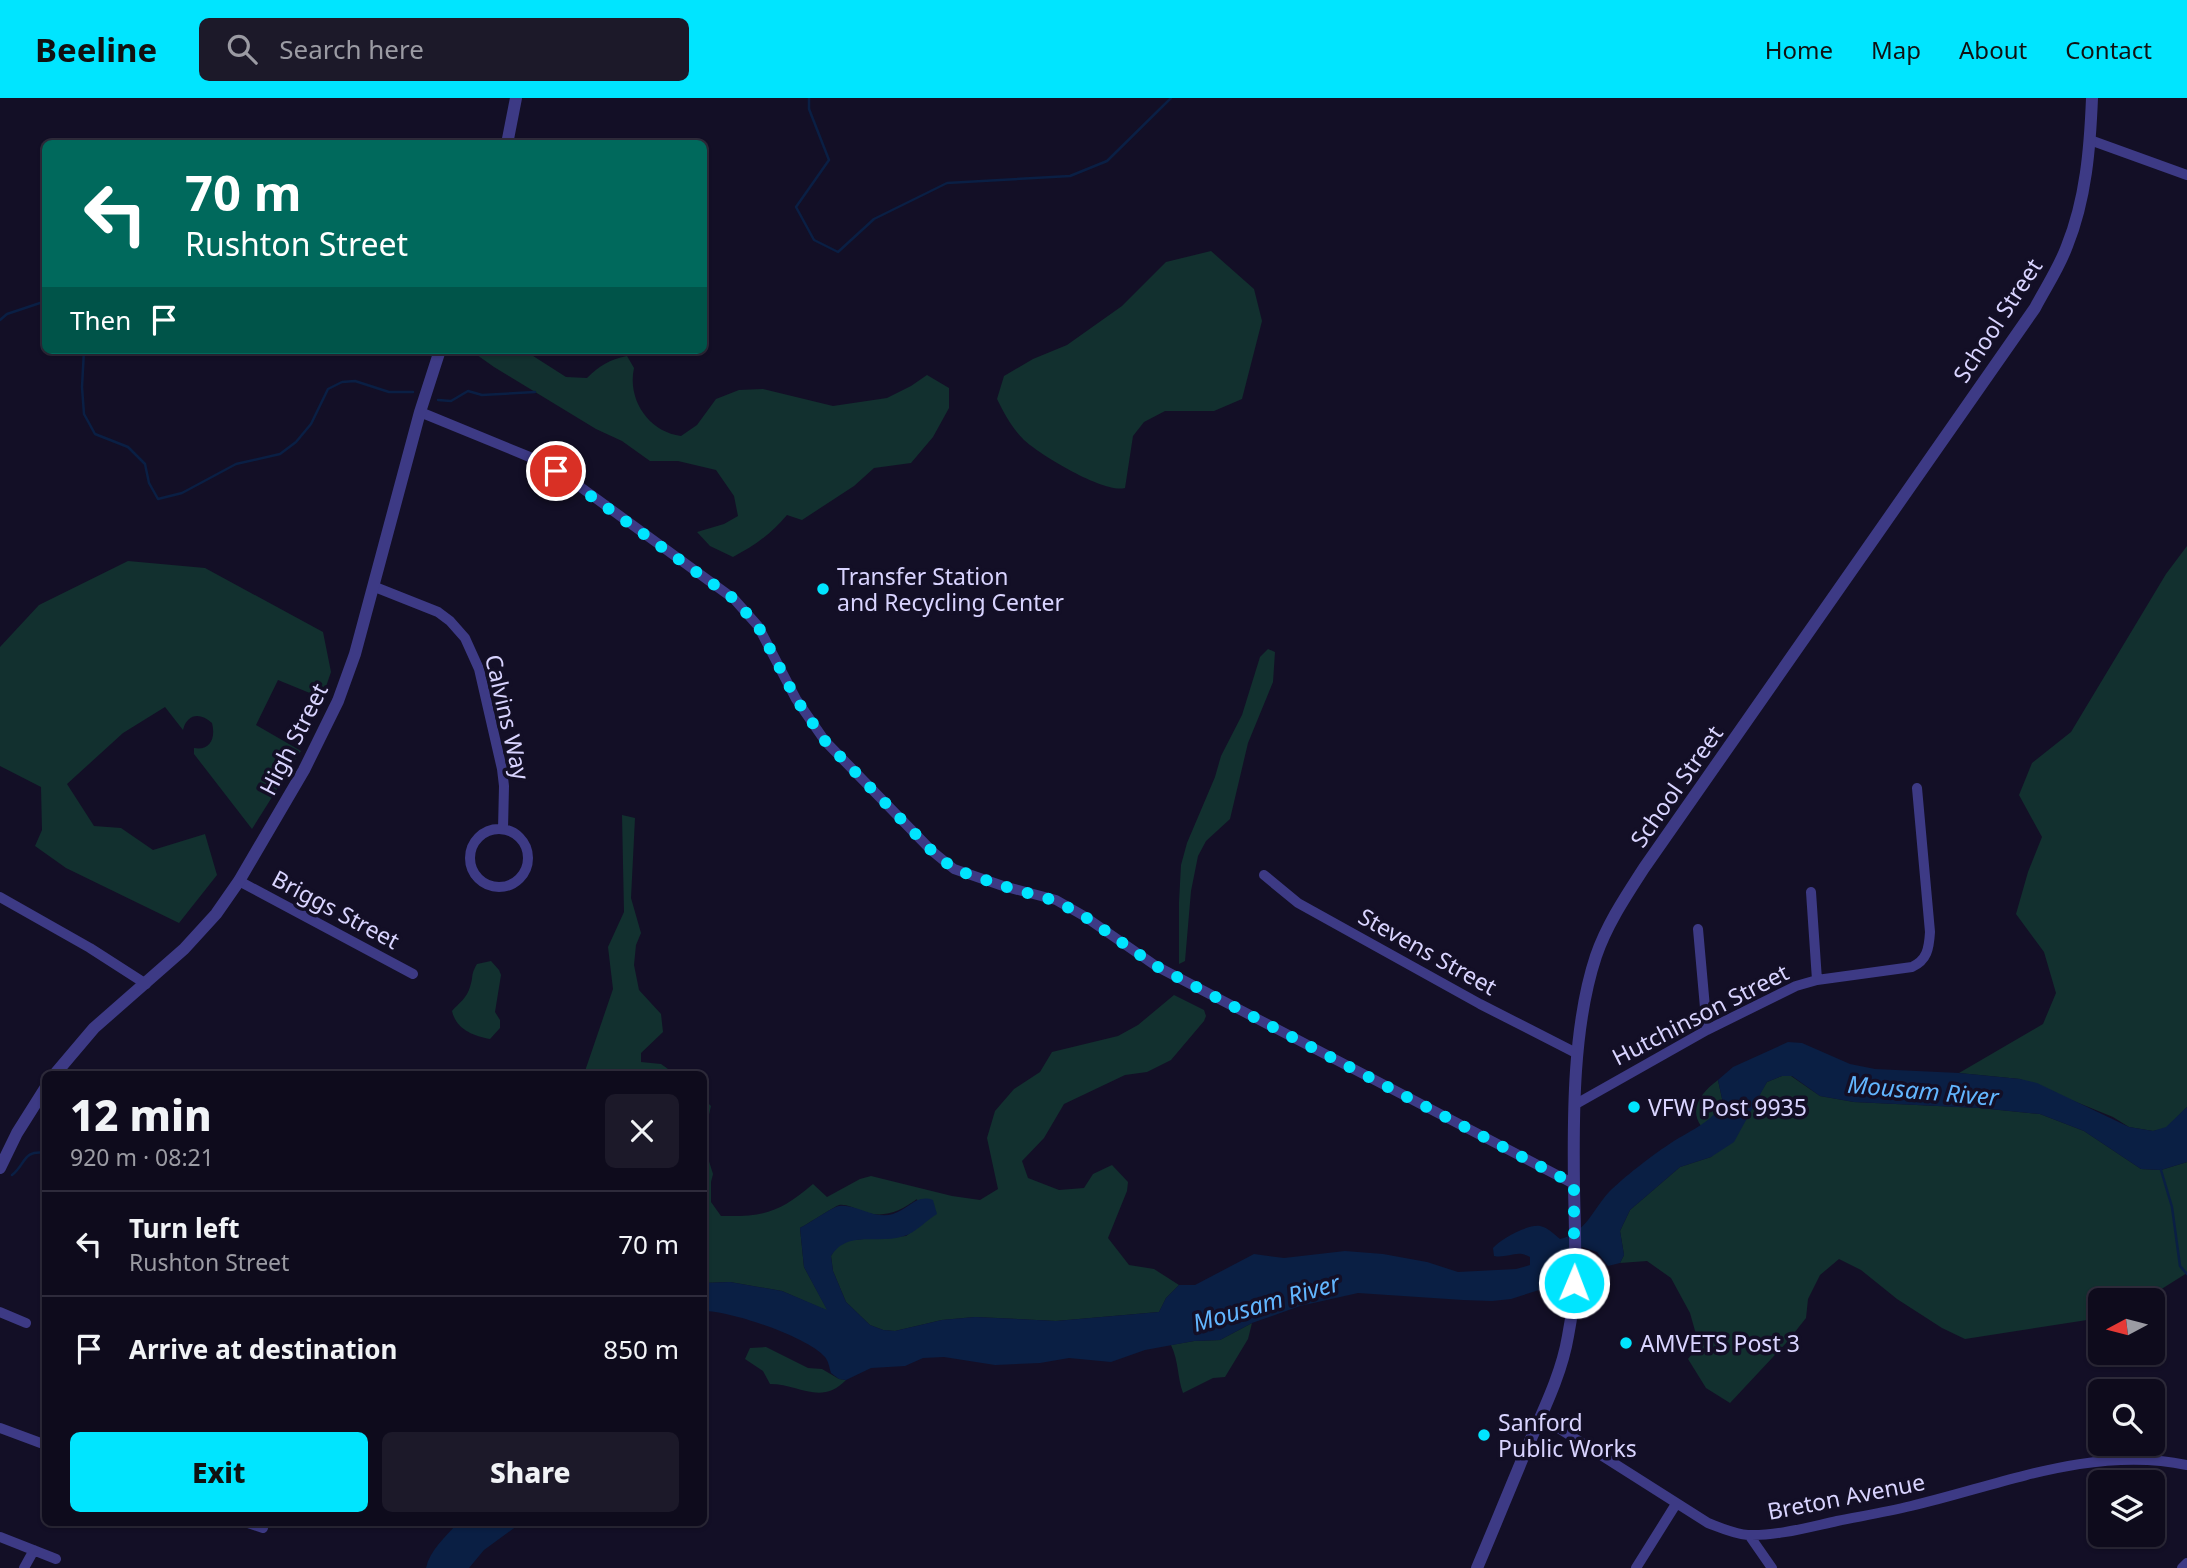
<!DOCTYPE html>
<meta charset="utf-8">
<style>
:root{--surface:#0e0b1c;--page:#1c1929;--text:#f1f3f6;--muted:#9b9ba3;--line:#2e2b3b;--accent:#00e5ff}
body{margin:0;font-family:"Noto Sans",sans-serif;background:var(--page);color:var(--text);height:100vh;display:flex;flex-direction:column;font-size:26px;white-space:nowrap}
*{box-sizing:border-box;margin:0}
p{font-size:23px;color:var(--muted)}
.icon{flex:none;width:38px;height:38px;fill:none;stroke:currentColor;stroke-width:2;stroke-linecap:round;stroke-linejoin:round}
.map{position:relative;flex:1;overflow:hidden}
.panel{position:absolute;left:42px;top:973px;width:665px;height:455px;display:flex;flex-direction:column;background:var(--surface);border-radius:10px;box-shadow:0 2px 5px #0004,0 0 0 2px var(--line)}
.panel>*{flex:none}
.guide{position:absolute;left:42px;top:42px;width:665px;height:214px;border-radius:10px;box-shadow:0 2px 5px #0004,0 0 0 2px var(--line);background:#00695c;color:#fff;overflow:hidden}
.needle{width:46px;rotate:263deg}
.controls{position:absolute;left:2088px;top:1190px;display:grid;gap:14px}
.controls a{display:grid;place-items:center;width:77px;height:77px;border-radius:10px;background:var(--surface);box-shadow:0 2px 5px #0004,0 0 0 2px var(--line);font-size:35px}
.pin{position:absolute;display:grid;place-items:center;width:60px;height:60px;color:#fff;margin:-30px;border:4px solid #fff;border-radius:50%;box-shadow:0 2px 7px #0007}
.me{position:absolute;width:77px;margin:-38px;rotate:1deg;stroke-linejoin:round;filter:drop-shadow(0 0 5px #0008)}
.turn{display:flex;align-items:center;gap:24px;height:147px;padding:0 28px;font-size:32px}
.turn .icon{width:91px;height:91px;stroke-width:2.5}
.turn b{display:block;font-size:49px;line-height:60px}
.then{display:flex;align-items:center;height:66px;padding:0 28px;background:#0003;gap:14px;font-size:26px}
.round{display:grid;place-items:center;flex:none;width:74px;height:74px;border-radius:10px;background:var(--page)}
.head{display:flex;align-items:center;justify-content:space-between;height:119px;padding:0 28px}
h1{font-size:42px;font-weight:800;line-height:52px}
.cta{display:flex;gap:14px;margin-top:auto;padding:14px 28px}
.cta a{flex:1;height:80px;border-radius:10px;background:var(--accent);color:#111;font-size:28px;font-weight:800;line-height:80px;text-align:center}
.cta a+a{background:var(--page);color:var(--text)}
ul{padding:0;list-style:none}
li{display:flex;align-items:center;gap:21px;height:105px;padding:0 28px;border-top:2px solid var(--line)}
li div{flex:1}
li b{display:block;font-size:26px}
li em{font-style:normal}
header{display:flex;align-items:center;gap:42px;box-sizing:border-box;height:98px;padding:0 35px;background:var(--accent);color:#111}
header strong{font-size:33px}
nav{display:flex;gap:38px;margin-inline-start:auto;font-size:24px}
.search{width:490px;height:63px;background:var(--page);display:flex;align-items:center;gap:18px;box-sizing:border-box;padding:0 24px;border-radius:10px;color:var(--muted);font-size:26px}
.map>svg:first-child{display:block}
.green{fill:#12302f}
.water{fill:#0a1f44}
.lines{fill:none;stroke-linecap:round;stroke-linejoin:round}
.stream{stroke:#0a1f44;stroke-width:2.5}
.minor{stroke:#3d3a85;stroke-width:10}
.tertiary{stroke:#3d3a85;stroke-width:12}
.route{stroke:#00e5ff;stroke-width:12;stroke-dasharray:0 21.6}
.poi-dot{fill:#00e5ff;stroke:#130f26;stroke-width:2.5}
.labels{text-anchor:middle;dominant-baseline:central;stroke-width:7;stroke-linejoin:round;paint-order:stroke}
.street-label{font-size:23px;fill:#d9d4ff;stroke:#130f26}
.poi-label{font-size:23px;fill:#d9d4ff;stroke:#130f26;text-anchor:start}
.water-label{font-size:24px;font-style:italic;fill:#62b6ff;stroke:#130f26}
</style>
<header>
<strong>Beeline</strong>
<div class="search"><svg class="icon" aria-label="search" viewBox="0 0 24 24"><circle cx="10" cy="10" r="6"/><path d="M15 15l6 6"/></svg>Search here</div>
<nav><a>Home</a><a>Map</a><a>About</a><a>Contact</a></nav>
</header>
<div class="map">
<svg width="2187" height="1470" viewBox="0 0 2187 1470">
<rect width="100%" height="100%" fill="#130f26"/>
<path class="green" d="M1211 153 1254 191 1262 223 1242 301 1214 313H1165L1144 324 1133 338 1125 390C1105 396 1040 357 1024 342 1012 330 1005 317 997 301L1004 278 1033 261 1067 247 1122 208 1166 164Z
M470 252H512L530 256 566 279 587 280C600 267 609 262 627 258L634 270C627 302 649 334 681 338L697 327 716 301 739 292 763 291 833 308 887 300 911 288 927 277 949 290V310L933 339 911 365 874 370 854 388 802 422 787 417C771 436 754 448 733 459L710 448 697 434 724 426 738 418 734 398 716 372 678 363H650L622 343 596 331 494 269Z
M2187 448V1009L2166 1030 2153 1033 2129 1029 2113 1019 2020 981 1959 975 2043 926 2056 895 2044 854 2016 816 2028 774 2042 739 2019 697 2032 665 2071 634 2166 476Z
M128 463 205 470 323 534 331 574 322 600 278 582 256 627 301 653 252 731 194 656V650C210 653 216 640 212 625 200 614 187 616 183 632L165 609 123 635 67 686 94 728 121 730 153 752 205 736 217 777 179 825 66 770 35 748 42 732 41 689 0 668V549L39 507Z
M1268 551 1275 554 1273 584 1248 645 1230 721 1206 743 1198 758 1191 793 1185 863 1179 866V804L1181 767 1187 745 1215 679 1221 658 1242 617 1260 559Z
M622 717 635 720 631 800 641 835 636 847 634 867 639 892 661 916 663 934 641 955V964L661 966 675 976H584L613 891 608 849 624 814Z
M491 863 499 872 501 877 495 914 500 922V930L490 941C473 938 456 931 452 913 459 905 467 900 470 889 474 878 470 878 477 866Z
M1174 897 1204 912 1206 918 1204 923 1171 962 1147 974 1125 977 1064 1006 1044 1040 1022 1063 1028 1080 1059 1092 1084 1090 1093 1076 1112 1067 1128 1084 1127 1093 1108 1140 1129 1167 1154 1171 1179 1187 1166 1200 1159 1214 1056 1223 975 1219 942 1222 895 1233 883 1232 870 1227 846 1204 833 1173 831 1158 837 1148 850 1142 906 1138 920 1127 917 1101C899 1114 883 1121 861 1113 854 1110 846 1106 839 1107 835 1108 808 1126 800 1130L804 1169 828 1213 782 1193 730 1184 704 1185V1001L711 1008 706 1030 708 1060 713 1076 711 1084V1104L721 1118C765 1119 780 1114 813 1086L827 1099 860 1081 871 1078 952 1098 980 1102 998 1091 987 1040 995 1013 1014 991 1040 974 1052 954 1118 938 1138 927Z
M1782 978H1791L1820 998 1854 1004 1980 1010 2040 1016 2084 1033 2141 1071 2161 1072 2187 1064V1175L2144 1202H2100V1220L1965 1241 1942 1230 1897 1201 1861 1172 1839 1161 1820 1177 1808 1201 1806 1220 1787 1244 1730 1305 1706 1290 1688 1261 1699 1247 1690 1215 1671 1180 1647 1163 1620 1165 1624 1157 1620 1133 1630 1112 1680 1069 1711 1059 1742 1028 1748 1015 1767 984Z
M1718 982 1723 1005 1715 1017 1701 1028C1688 1010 1703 993 1718 982Z
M1252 1225 1248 1241 1225 1279 1213 1280 1183 1295C1177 1278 1179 1264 1171 1247L1194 1243 1220 1242Z
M766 1249 808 1270 822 1271 839 1281 846 1282C821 1308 799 1286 770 1286L763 1273 745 1261 750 1250Z"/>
<path class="water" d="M1788 944 1802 945 1850 966 1875 971 1959 975 2020 981 2037 985 2129 1029 2153 1033 2166 1029 2187 1009V1064L2161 1072 2141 1071 2084 1033 2040 1016 1980 1010 1854 1004 1820 998 1792 978H1782L1767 984 1734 1044 1711 1059 1680 1069 1630 1112 1620 1133 1624 1157 1620 1165 1608 1168 1597 1154 1582 1149 1539 1192 1511 1201 1492 1203 1463 1202 1358 1195 1300 1208 1252 1225 1220 1242 1194 1243 1145 1252 1111 1264 1069 1260 1040 1265 995 1267 944 1259 923 1260 905 1268 871 1270 846 1282 839 1281 831 1275C829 1269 829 1264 825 1259 808 1239 731 1213 704 1213V1185L730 1184 782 1193 827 1212 804 1169 800 1130C808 1126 834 1108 839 1108 855 1105 874 1122 893 1116 909 1111 916 1096 933 1102L937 1116C927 1122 915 1135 904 1138 877 1147 848 1131 831 1158L833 1173 846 1204 870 1227 883 1232 895 1233 942 1222 975 1219 1056 1223 1159 1214 1166 1200 1179 1187H1195L1254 1156 1284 1160 1345 1153 1383 1156 1427 1164 1458 1174 1516 1171 1530 1167V1159C1517 1151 1507 1161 1494 1158L1493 1150C1500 1141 1528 1126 1540 1128 1547 1129 1554 1136 1560 1141 1586 1135 1593 1111 1609 1094 1623 1080 1651 1058 1668 1047 1688 1033 1709 1027 1723 1005L1718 982 1733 969Z
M458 1425V1424L521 1425 484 1452 469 1470H426C430 1452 446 1438 458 1425Z"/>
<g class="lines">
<path class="stream" d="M809 0V11L829 62 796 109 814 142 838 154 874 121 947 85 1070 78 1107 63 1171 0
M0 222 7 216 46 203
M84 252 82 289 84 316 95 336 128 349 145 366 149 385 158 401 182 395 236 366 280 356 296 344 311 326 328 291 342 284 355 283 389 294H413
M438 302 451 303 468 293 482 297 535 294
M2161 1072 2172 1109 2180 1168 2187 1176
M12 1077C26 1067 22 1051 46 1055"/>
<path class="minor" d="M2090 42 2187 77
M420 314 537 362 579 388 734 501 758 528 796 601 825 643 932 753 954 771 1003 788 1056 802 1084 818 1156 868 1574 1086
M375 489 438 514 450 523 465 540 479 571 502 671 504 688 503 731
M470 760a29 29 0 1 1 58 0a29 29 0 1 1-58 0Z
M1264 777 1298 805 1480 906 1578 956
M239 783 413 876
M1811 794 1817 882
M0 799 90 850 146 886
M1698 831 1707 932
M1576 1006 1707 932 1796 888 1817 882 1912 869C1927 862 1929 851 1930 834L1917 690
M0 1214 26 1225
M1541 1319 1708 1425C1721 1430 1734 1436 1748 1437 1777 1438 1809 1429 1837 1423 1862 1418 1886 1414 1911 1408 2000 1387 2094 1347 2187 1367
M0 1330 46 1347
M245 1424 263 1430
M1749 1437 1772 1470
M0 1439 56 1461
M24 1470 34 1452
M1636 1470 1676 1406
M2182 1470 2187 1465"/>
<path class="tertiary" d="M507 46 516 0
M55 976 94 930 184 851 216 816 239 783 304 672 338 603 355 556 420 314 440 252
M0 1070 17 1035 46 989
M1477 1470C1495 1428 1512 1385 1530 1343 1545 1309 1562 1274 1568 1238 1578 1189 1575 1139 1574 1090 1573 1017 1573 927 1596 858 1607 826 1626 798 1644 770L2035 210C2046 189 2059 170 2067 148 2086 101 2090 50 2092 0"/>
</g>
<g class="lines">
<path class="route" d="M556 373 734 501 758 528 796 601 825 643 932 753 954 771 1003 788 1056 803 1084 818 1156 868 1574 1086V1185"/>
</g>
<g class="poi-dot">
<circle cx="823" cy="491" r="7"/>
<circle cx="1634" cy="1009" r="7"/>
<circle cx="1626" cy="1245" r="7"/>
<circle cx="1484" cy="1337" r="7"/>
</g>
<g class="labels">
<g class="street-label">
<text transform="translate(1997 222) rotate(-57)">School Street</text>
<text transform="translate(508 619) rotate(77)">Calvins Way</text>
<text transform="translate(293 641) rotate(-63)">High Street</text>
<text transform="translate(1676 688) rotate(-55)">School Street</text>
<text transform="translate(336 811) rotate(28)">Briggs Street</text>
<text transform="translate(1428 853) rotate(29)">Stevens Street</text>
<text transform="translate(1700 916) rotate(-27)">Hutchinson Street</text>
<text transform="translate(1846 1398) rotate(-11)">Breton Avenue</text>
</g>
<g class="poi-label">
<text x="837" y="478">Transfer Station<tspan x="837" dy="26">and Recycling Center</tspan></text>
<text x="1648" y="1009">VFW Post 9935</text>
<text x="1640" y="1245">AMVETS Post 3</text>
<text x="1498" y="1324">Sanford<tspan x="1498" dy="26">Public Works</tspan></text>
</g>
<g class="water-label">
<text transform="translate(1923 992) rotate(5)">Mousam River</text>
<text transform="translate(1266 1204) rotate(-16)">Mousam River</text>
</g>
</g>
</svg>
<div class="controls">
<a><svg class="needle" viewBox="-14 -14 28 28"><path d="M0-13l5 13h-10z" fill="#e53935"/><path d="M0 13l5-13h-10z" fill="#9b9ba3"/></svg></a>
<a><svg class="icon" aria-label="search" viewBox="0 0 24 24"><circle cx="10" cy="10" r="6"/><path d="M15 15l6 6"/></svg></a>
<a><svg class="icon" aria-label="layers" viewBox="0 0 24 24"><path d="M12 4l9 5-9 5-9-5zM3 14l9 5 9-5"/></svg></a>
</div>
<div class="pin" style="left:556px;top:373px;background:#d93025"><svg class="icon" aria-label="arrive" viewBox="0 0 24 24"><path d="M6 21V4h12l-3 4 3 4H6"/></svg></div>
<svg class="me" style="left:1574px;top:1185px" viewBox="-20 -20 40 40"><circle r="17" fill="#00e5ff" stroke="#fff" stroke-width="3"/><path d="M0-11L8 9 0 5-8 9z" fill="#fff"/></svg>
<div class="guide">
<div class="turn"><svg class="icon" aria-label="left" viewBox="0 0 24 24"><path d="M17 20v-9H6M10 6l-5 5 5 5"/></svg><div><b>70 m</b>Rushton Street</div></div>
<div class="then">Then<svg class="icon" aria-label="arrive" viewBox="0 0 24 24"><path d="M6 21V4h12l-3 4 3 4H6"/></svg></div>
</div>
<section class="panel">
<div class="head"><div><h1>12 min</h1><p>920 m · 08:21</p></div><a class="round"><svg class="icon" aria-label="close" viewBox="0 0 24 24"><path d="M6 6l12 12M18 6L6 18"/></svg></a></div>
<ul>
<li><svg class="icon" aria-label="left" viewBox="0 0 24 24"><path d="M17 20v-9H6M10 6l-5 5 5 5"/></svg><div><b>Turn left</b><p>Rushton Street</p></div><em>70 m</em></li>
<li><svg class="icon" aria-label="arrive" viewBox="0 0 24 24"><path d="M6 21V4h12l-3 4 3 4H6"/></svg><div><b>Arrive at destination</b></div><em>850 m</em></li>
</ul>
<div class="cta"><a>Exit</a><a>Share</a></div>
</section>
</div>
